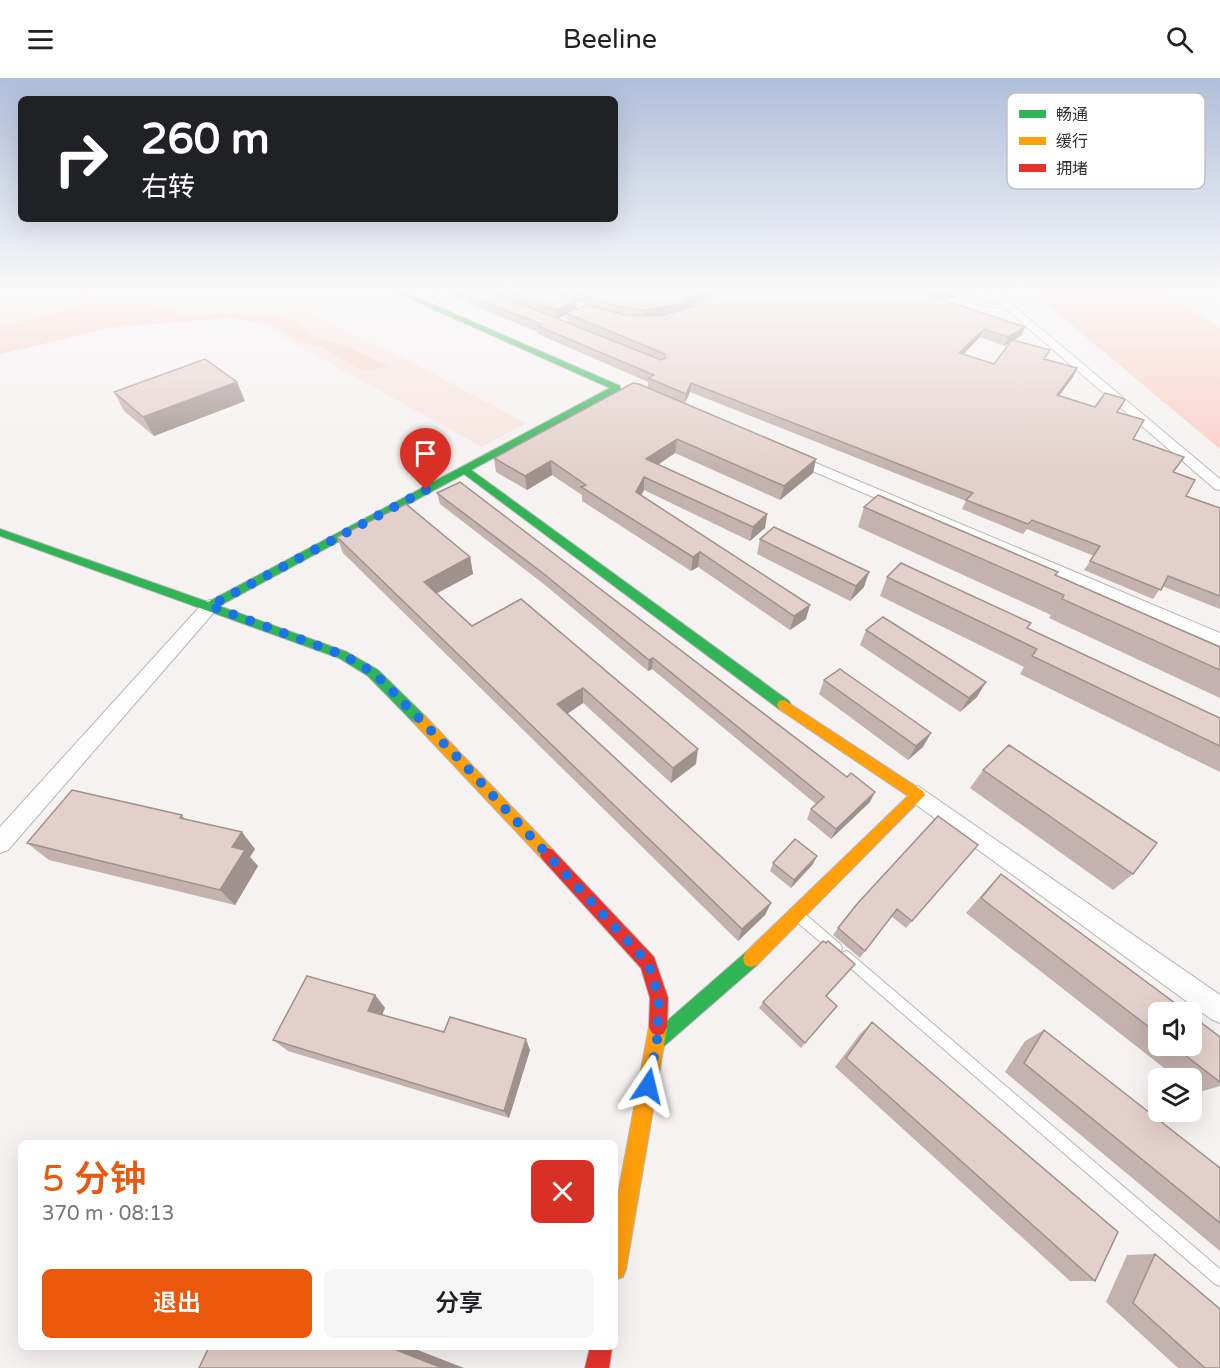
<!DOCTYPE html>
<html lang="zh">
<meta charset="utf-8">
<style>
:root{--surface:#fff;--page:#f6f6f6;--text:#202124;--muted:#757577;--accent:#ea580c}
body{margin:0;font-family:"Varela Round","Noto Sans SC",sans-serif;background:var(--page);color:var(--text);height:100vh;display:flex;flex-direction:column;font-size:22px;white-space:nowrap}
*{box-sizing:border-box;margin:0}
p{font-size:20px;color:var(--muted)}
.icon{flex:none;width:33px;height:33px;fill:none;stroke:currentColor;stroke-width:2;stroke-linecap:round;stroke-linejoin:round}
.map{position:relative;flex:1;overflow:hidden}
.sheet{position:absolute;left:18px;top:1062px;width:600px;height:210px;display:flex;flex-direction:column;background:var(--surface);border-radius:9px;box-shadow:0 6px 24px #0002}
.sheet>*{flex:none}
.guide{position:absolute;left:18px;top:18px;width:600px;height:126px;border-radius:9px;box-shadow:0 6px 24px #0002;background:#202124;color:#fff;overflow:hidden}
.controls{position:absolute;left:1148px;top:924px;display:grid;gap:12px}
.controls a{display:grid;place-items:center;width:54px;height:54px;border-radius:9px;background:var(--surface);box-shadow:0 6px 24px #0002;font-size:30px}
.pin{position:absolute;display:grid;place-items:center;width:51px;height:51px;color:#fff;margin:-62px -26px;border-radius:50% 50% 50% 0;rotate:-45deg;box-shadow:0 0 6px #0007}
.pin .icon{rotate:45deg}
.me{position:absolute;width:66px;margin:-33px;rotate:10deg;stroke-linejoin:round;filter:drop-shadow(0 0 4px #0008)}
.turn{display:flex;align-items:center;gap:21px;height:126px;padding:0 24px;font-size:27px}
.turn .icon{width:78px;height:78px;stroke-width:2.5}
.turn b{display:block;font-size:42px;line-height:51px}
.round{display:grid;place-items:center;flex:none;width:63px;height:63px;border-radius:9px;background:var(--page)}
.headline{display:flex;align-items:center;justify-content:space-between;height:102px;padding:0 24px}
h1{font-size:36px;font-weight:600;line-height:45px;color:var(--accent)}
.cta{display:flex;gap:12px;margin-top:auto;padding:12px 24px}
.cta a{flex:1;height:69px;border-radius:9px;background:var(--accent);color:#fff;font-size:24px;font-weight:600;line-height:69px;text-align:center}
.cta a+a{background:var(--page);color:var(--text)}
header{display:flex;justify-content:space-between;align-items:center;height:78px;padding:0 24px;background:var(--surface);font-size:27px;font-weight:600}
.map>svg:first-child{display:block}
.green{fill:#f7e4df}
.water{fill:#facec5}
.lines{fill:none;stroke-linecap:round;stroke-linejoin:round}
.lane-casing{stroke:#b7b6b5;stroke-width:2}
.street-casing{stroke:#b7b6b5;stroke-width:2}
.fast-casing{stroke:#b7b6b5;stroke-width:2}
.slow-casing{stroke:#b7b6b5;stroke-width:2}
.jam-casing{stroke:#b7b6b5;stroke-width:2}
.lane{fill:#fefdfd;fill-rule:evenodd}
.street{fill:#fefdfd;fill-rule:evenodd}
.fast{fill:#30b455;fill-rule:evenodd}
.slow{fill:#ff9f0a;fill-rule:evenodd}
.jam{fill:#e5322d;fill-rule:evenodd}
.wall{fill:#c3b2af;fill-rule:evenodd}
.shaded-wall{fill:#9f918e}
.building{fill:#e3cfcb;stroke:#9f918e;stroke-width:1.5}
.route{stroke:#1a73e8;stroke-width:10;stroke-dasharray:0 18}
.key{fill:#fff;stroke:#c2c1c1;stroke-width:1.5}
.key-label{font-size:16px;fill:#333131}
</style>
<header><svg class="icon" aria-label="menu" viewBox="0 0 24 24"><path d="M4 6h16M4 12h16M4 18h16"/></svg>Beeline<svg class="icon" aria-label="search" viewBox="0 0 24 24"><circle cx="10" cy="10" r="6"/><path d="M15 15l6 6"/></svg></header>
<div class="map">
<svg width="1220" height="1290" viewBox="0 0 1220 1290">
<rect width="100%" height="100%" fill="#f5f2f1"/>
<path class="green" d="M0 213H305L334 225 312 236 409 283 526 345 482 369 250 241 191 242 114 249 0 276Z"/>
<path class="water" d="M82 213H89L94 225 162 228 187 237 260 235 280 238 298 244 310 257 350 270 388 288 369 293 356 290 325 270 299 263 276 248 233 240 114 249 0 276V250L79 228 81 222 77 216Z
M1031 213H1165L1220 250V371Z"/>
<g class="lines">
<defs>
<path id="lane" d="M963 213H968L980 224 1013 230 1011 231 977 226Z
M801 835 805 836 840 866 842 870 840 874 836 876 832 874 797 844 796 840 797 836Z
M846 873 850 875 1220 1191V1208L1215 1206 842 883 840 879 842 875Z"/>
<path id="street" d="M447 213H460L431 228 422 226Z
M985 213H996L1220 401V412L1215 411Z
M792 375 1220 555V568L787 382 785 379Z
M210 522 218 528 216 532 8 772 0 775V749L204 524Z
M918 708 1220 917V945L1211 941 911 723 907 717 911 711Z"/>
<path id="fast" d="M393 213H402L620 308V312L471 392 789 623 791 627 789 631H779L464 396 219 528 347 574 378 592 425 638 427 642 425 646H415L368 598 339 580 0 458V451L208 524 610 310Z
M751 873 757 875 759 881 757 887 663 969 657 972 651 969 648 963 651 957 745 875Z"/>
<path id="slow" d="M784 622 923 713 925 717 757 887 751 889 745 887 743 881 745 875 908 718 779 631 777 627 779 623Z
M420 637 425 638 553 772 556 777 553 782 548 784 543 782 415 646 413 642 415 638Z
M658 940 664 943 667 949 626 1191 623 1199 615 1202V1133L649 949 652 943Z"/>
<path id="jam" d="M548 770 553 772 654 879 668 920 667 949 664 955 658 958 652 955 649 949 650 920 641 890 543 782 540 777 543 772Z
M590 1269H612L609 1290H585Z"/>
</defs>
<use href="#lane" class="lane-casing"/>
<use href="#street" class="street-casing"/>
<use href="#fast" class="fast-casing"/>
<use href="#slow" class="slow-casing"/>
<use href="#jam" class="jam-casing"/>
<use href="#lane" class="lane"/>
<use href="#street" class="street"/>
<use href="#fast" class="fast"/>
<use href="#slow" class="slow"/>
<use href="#jam" class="jam"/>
</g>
<path class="wall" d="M453 213H719L688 230 695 228 720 213H956L953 220 941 221 1025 249 1021 258 1013 263 1045 281 1077 290 1073 299 1059 318 1095 329 1118 334 1133 361 1173 394 1186 418 1220 430V531L1162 508 1153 521 1084 492 1094 478 1027 451 1023 456 962 431 966 423 690 314 685 325 648 309V304L538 256V254L455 220ZM565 218 594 229 577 231 576 223ZM566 236 567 244 557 240ZM980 259 1004 268 1010 264 994 286 963 276Z
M633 305 816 381 813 395 780 422 675 375 658 387 767 436 765 450 750 463 644 412 641 417 806 541 790 552 698 489 691 493 582 423V417L552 397 527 412 496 394 494 380Z
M114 314 245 323 154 358 124 333Z
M437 415 870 724 831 761 807 741 811 731 816 726 652 591 648 593 545 507 440 426Z
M864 429 1220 569V620L1049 540 1051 537 858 449Z
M337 459 470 479 473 496 437 515 472 548 521 521 696 686 671 705 583 625 567 636 771 825 765 837 738 863 343 475Z
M760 461 864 509 850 523 757 476Z
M887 499 1028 551 1220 640V694L1020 596 1024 589 880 518Z
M866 552 977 619 960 634 860 567Z
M824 602 923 669 908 682 819 616Z
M983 692 1133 796 1113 812 970 710Z
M182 737 186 742 255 771 250 779 258 788 235 827 49 782 27 765Z
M978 767 906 850 891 838 860 880 833 857 838 850Z
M773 785 813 786 791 810 770 793Z
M1001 796 1158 934V968H1191L1220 959V1008L1196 1015 1191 1012V1000H1177L966 835 986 812Z
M375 917 385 930 382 937 444 954 530 972 509 1040 288 973 273 962Z
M827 919 837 928 801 970 759 930 763 924Z
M872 944 1095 1203H1070L835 989 860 956Z
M1044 952 1220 1090V1173L1005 994 1025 963Z
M1155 1176 1220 1290H1178L1106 1224 1127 1177Z"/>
<path class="shaded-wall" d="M704 213H719L676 236 644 241V232Z
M940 213H956L953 220 919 223 922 215Z
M576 223 577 231 557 241 556 232Z
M1025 249 1021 258 1004 268 1008 259Z
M984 251 980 259 956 284 959 275Z
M1077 290 1073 299 1053 326 1057 317Z
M237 304 245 323 154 358 143 339Z
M691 305 690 314 685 325 686 316Z
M677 361 675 375 645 395 646 381Z
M816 381 813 395 780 422 784 408Z
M551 383 552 397 527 412 525 398Z
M644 399V412L635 428 636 414Z
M767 436 765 450 750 463 753 449Z
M700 474 698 489 691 493 693 479Z
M470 479 473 496 428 520 424 504Z
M869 494 864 509 850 523 856 508Z
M810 527 806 541 790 552 794 538Z
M653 580 652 591 648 593 649 582Z
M986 604 977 619 960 634 969 620Z
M583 610V625L558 642 557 626Z
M931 655 923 669 908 682 916 668Z
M698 671 696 686 671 705 673 690Z
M875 714 870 724 831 761 836 751Z
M242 754 255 771 250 779 258 788 235 827 220 812 232 769Z
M817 778 813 786 791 810 794 802Z
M771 825 765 837 738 863 742 851Z
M375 917 385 930 379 944 368 933Z
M526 961 530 972 509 1040 504 1033Z
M389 1269H410L464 1290H442Z"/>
<path class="building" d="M455 213H488L661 282 666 280 665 276 566 235 586 227 625 237 661 238 695 228 720 213H940L922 215 1025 249 1008 259 984 251 959 275 994 286 1012 262 1050 272 1044 281 1077 290 1057 317 1095 329 1105 315 1122 320 1125 322 1117 334 1144 342 1133 361 1184 379 1173 394 1195 402 1186 418 1220 430V518L1168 498 1161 512 1090 483 1100 468 1032 442 1028 446 966 422 973 415 691 305 686 316 648 300 654 297 538 248 541 246Z
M509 213H553L576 223 556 232Z
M574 213H704L677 227 644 232 611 227Z
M205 281 237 304 143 339 114 314Z
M633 305 639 306 816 381 784 408 677 361 646 381 767 436 753 449 644 399 636 414 810 527 794 538 700 474 693 479 581 409 586 407 551 383 525 398 494 380Z
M460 404 847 699 851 695 875 714 836 751 811 731 824 719 653 580 649 582 544 496 437 415Z
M878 417 1058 494 1055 497 1220 569V592L1062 521 1064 517 864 429Z
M406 426 470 479 424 504 472 548 521 521 698 671 673 690 583 610 557 626 771 825 742 851 337 459Z
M774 449 869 494 856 508 760 461Z
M901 485 1031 545 1027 550 1220 640V668L1032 578 1037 571 887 499Z
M883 539 986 604 969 620 866 552Z
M840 591 931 655 916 668 824 602Z
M1009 667 1157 765 1133 796 983 692Z
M72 712 182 737 180 740 242 754 232 769 245 772 220 812 27 765Z
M938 738 978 767 912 843 897 831 865 873 838 850 857 826Z
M795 761 817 778 794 802 773 785Z
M1001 796 1187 934H1158V956L981 820Z
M823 863 826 865 828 863 855 886 826 918 837 928 805 965 763 924Z
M307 898 375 917 368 933 444 954 450 939 526 961 504 1033 273 962Z
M1191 937 1220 959V1004L1173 968H1191Z
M872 944 1118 1154 1095 1203 846 980Z
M1044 952 1220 1090V1145L1024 985Z
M1155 1176 1220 1231V1290H1205L1133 1225Z
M209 1269H389L442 1290H199Z"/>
<linearGradient id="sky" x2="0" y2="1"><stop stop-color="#afbeda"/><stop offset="0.54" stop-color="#faf9f9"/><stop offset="1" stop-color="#faf9f9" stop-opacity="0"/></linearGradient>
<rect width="1220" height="393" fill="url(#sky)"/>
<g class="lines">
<path class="route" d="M426 412 210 528 343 577 374 595 458 680 648 885 659 920 657 963 648 1008"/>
</g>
<rect x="1007" y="15" width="198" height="96" rx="9" class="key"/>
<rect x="1019" y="32" width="27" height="8" fill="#30b455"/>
<rect x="1019" y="59" width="27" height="8" fill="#ff9f0a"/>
<rect x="1019" y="86" width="27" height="8" fill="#e5322d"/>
<g class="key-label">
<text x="1056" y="42">畅通</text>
<text x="1056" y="69">缓行</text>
<text x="1056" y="96">拥堵</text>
</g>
</svg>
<div class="controls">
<a><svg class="icon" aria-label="sound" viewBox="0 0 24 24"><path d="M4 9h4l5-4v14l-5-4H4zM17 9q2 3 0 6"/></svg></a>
<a><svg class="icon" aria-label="layers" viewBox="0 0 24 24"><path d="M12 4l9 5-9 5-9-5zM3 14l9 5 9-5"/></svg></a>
</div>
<div class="pin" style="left:426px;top:412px;background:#d93025"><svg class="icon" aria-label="arrive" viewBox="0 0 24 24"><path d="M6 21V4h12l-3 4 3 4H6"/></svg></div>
<svg class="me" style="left:648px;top:1008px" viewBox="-20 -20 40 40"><path d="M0-17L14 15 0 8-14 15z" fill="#1a73e8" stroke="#fff" stroke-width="4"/></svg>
<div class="guide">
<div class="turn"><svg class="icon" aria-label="right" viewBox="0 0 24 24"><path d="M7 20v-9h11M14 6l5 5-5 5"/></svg><div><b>260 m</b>右转</div></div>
</div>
<section class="sheet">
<div class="headline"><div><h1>5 分钟</h1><p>370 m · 08:13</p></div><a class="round" style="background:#d93025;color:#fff"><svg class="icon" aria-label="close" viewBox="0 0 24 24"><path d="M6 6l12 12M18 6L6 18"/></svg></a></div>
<div class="cta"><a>退出</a><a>分享</a></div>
</section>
</div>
